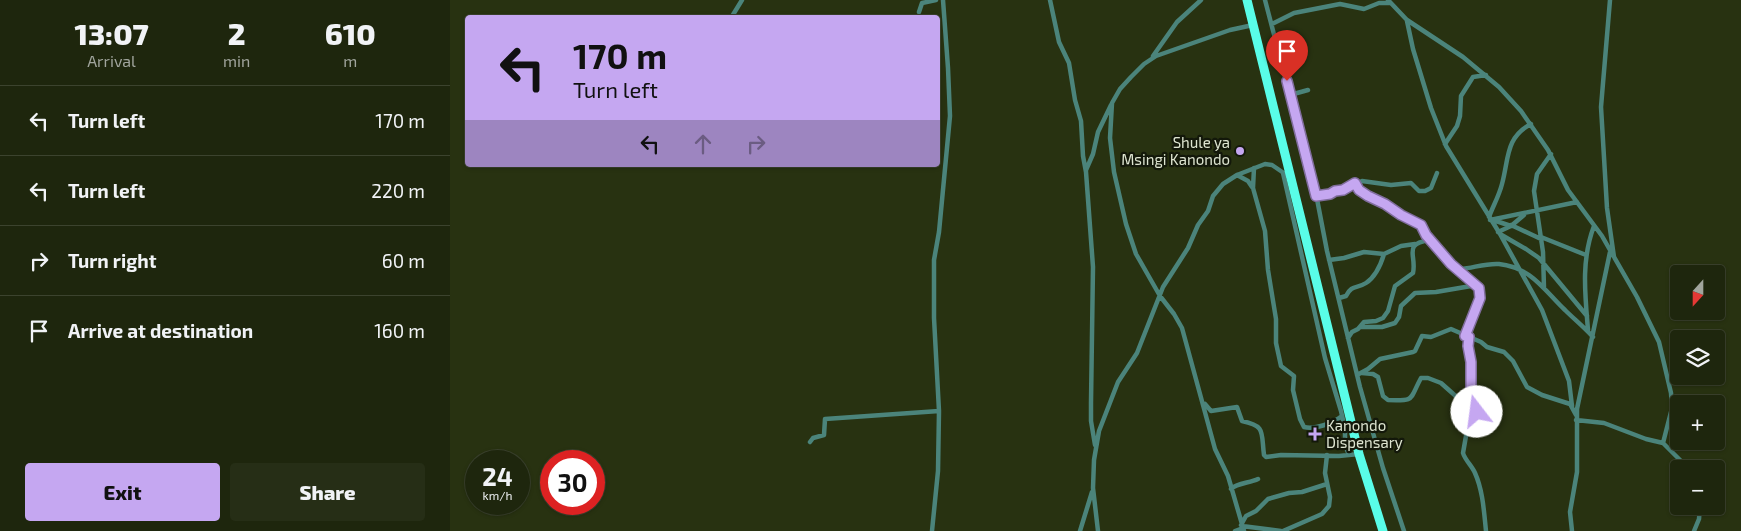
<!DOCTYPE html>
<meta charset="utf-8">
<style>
:root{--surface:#1e260d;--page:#262e16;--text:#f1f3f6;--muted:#a1a59d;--line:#3c432e;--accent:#c5a7f1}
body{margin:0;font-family:"Exo 2",sans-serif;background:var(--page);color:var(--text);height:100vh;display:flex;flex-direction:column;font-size:19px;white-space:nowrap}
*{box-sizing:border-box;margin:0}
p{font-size:16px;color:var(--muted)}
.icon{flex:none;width:28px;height:28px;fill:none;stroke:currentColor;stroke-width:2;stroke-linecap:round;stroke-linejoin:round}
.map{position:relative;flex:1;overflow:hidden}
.drawer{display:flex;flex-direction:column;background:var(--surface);width:450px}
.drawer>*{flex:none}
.top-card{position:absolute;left:15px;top:15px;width:475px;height:152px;border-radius:5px;box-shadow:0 1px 4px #0004,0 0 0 1px var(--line);background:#c5a7f1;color:#111;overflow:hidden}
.needle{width:32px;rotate:201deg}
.buttons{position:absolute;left:1220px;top:265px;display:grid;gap:10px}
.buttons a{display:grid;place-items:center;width:55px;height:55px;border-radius:5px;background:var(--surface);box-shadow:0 1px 4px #0004,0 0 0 1px var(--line);font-size:25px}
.speed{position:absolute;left:15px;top:450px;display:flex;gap:10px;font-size:25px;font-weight:700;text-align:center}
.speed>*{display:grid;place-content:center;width:65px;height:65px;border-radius:50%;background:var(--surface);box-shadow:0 1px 4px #0004,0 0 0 1px var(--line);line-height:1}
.speed small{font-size:12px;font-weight:400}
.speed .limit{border:8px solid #d22;background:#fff;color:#111}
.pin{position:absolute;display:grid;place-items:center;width:42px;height:42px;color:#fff;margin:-51px -21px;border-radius:50% 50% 50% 0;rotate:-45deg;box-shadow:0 0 5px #0007}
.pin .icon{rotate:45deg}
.me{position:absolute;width:55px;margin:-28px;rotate:345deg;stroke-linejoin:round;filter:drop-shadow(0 0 4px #0008)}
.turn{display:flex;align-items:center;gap:18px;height:105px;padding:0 25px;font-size:22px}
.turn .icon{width:65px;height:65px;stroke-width:2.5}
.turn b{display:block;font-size:35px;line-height:42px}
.lanes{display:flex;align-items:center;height:48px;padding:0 25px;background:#0003;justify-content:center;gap:25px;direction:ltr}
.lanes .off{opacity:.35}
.eta{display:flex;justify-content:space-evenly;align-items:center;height:85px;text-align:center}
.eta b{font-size:30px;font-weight:800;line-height:35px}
.button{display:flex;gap:10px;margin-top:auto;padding:10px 25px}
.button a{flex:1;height:58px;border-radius:5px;background:var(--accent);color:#111;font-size:20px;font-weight:800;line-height:58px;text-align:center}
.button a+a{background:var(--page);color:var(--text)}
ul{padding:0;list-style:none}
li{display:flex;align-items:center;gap:15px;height:70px;padding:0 25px;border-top:1px solid var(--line)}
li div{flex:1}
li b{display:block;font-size:19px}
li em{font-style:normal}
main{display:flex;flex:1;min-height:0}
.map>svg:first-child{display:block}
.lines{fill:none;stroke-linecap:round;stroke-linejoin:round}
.street{stroke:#4b847b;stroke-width:4.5}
.highway{stroke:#59fde8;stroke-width:9}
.route-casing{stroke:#806d9d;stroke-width:12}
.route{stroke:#c5a7f1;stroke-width:9}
.poi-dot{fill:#c5a7f1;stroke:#13180a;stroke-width:2}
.labels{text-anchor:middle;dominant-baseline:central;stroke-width:4.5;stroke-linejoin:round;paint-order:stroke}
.poi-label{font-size:15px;fill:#dee5d1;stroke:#13180a;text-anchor:end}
</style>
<main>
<section class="drawer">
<div class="eta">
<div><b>13:07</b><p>Arrival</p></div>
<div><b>2</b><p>min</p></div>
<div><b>610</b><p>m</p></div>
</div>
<ul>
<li><svg class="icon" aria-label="left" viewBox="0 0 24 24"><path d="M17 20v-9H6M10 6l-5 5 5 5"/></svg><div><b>Turn left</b></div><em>170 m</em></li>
<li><svg class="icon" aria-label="left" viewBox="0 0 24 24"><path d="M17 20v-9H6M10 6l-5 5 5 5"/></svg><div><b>Turn left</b></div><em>220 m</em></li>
<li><svg class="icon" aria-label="right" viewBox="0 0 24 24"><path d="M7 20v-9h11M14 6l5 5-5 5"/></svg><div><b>Turn right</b></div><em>60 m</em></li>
<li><svg class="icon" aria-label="arrive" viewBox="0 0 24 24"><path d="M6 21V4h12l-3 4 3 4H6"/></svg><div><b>Arrive at destination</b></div><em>160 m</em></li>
</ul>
<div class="button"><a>Exit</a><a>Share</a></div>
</section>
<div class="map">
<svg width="1291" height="531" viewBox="0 0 1291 531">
<rect width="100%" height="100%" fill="#283211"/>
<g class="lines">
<path class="street" d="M600 0 609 42 619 63 625 100 631 121 633 156 636 172 643 267 641 402V421L645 445
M815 0 867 199 877 251 910 387 933 468 954 531
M938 0 957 20 1013 57 1049 87 1071 111 1098 150 1118 190 1152 236 1187 297 1209 342 1221 393 1222 408 1213 443 1239 469
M1160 0 1151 107 1157 208 1164 257
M469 12 472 3 486 0
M281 18 292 0
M957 21 963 49 981 108 996 146 1050 234 1092 310 1119 381 1122 406
M822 24 844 13 890 4 914 9 929 3H939
M703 56 727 22 751 0
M840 95 858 90
M995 144 1007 126 1010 116 1011 96 1023 77 1036 75
M804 168 803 188 815 231 818 270 826 319V343L831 366 844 376 843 390 850 419 854 427C865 430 883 423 892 416
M636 170 643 154 648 132 661 105
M833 173 875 358 891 411 895 429V445L899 455
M787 175 798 181 802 187
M905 183 909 190 918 196 935 204 951 215 971 225 976 235 1006 268 1011 269C1023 268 1036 263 1049 264 1082 268 1093 289 1115 310 1124 319 1134 327 1143 337
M866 196 880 194 885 191 893 190 912 181 941 185 961 183 969 191H975L981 188 987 173
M1039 217C1043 206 1049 196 1052 184 1059 159 1055 138 1081 124
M1040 220 1127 202
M1043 220 1061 226
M1061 225 1091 239
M1048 232 1061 226 1074 215
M1050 234 1076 249 1089 258 1137 316
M1091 237 1136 255
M879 260 894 258 914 252 934 254 951 246 965 244
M1008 269C1019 278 1029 283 1030 298L1015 335
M1094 288 1093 252 1084 191 1087 174 1101 154
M889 298 896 296C902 284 907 289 916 283 925 277 931 264 934 254
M910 327H932L945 323 949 317 951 306 965 293 986 292 1027 285
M1138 330C1135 294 1131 260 1144 226
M1019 337 1018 346 1021 362V387L1028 414 1023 427 1016 436 1013 453C1015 460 1022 466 1025 473 1033 491 1034 512 1036 531
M898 338 902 332 908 329 914 322 926 321 933 318 938 311 945 286 963 273C967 255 952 244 980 240
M912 373 923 374 928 377 933 396 938 400C966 401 959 400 971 378H978L991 383 1027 415
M907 375 918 369 930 359 963 352 965 351 972 336 981 337 1001 329 1031 342 1037 347 1054 352 1063 361 1077 387 1092 395 1120 404 1126 415
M755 404 761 411 787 407 792 421C816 426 811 432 814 455L816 457 831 455 889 456 909 454
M1126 420 1154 423 1196 439 1213 443
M360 442 363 438 374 435 375 419 489 411
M781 489C787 483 800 483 808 479
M791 525 796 516 806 511 818 499 839 493 852 492 877 484
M792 526 831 531
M482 531 488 471 489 411 484 318V260L489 232 500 116 498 68 493 0
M630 531 642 492
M648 531 643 488 644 460 649 431 668 382 687 353 713 287 738 248 748 225 758 211 763 196 773 184 787 175 815 164 822 165 841 178
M785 531 793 528
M794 531 778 476 765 449 732 328 724 314 710 296 686 254 676 224 664 172 660 138 662 103 670 89 681 77 694 64 706 56 780 30 803 25
M833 531 872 514 879 506 880 497 875 473 877 455
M1122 531 1120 512 1127 472V409L1160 252
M1244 531 1249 519 1250 506"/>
<path class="highway" d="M797 0 909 454 933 531"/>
</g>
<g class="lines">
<defs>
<path id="route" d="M837 81 866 196 880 194 885 191 893 190 905 183 909 190 918 196 935 204 951 215 971 225 976 235 1001 264 1029 288 1030 298 1015 336 1019 337 1018 346 1021 362V387L1027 412"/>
</defs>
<use href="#route" class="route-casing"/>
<use href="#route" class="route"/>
</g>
<g class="poi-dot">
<circle cx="790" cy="151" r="5"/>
<path d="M862.5 426.5h5v5h5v5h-5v5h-5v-5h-5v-5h5z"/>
</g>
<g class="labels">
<g class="poi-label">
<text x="780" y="142">Shule ya<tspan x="780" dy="17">Msingi Kanondo</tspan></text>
<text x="876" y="425" text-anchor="start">Kanondo<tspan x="876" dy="17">Dispensary</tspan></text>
</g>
</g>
</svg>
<div class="buttons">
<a><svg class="needle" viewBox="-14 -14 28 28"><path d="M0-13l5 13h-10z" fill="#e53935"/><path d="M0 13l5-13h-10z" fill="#a1a59d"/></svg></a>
<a><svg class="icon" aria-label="layers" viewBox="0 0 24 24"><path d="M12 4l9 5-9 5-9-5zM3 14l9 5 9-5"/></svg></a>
<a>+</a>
<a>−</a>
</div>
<div class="speed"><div>24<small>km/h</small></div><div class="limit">30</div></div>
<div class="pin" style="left:837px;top:81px;background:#d93025"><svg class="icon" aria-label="arrive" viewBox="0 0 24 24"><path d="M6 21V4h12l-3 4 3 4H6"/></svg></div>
<svg class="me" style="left:1027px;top:412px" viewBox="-20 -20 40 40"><circle r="19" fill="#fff"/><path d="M0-13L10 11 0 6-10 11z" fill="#c5a7f1"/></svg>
<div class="top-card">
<div class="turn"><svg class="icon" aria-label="left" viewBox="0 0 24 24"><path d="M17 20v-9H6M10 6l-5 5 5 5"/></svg><div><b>170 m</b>Turn left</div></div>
<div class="lanes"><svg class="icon" aria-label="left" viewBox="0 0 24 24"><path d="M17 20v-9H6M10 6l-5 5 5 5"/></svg><svg class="icon off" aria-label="ahead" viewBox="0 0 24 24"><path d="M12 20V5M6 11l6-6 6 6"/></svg><svg class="icon off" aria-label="right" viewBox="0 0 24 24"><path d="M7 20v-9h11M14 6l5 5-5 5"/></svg></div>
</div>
</div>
</main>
